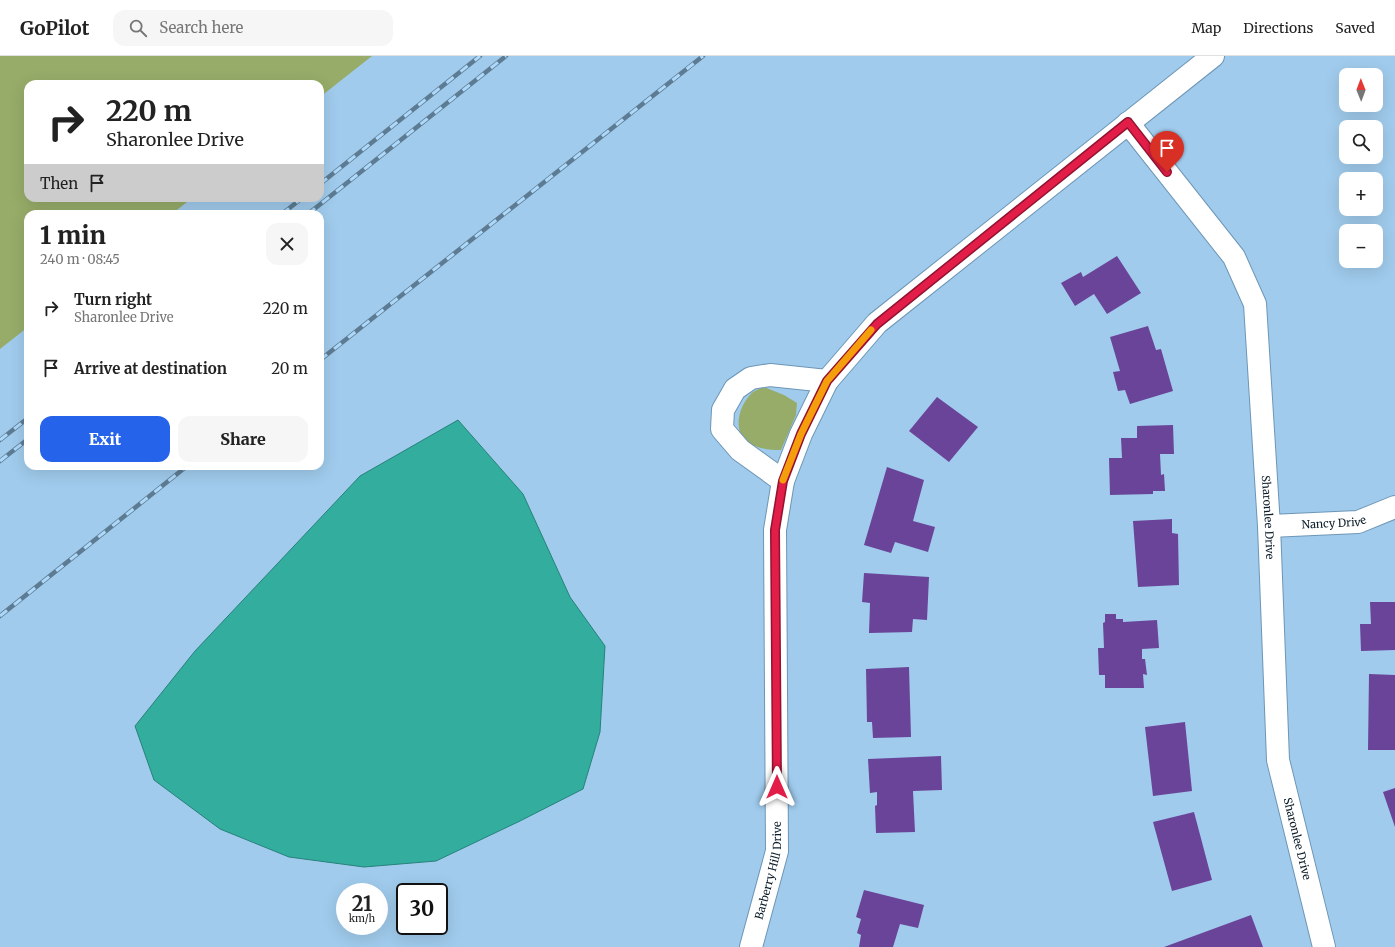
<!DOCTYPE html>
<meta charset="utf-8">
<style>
:root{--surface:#fff;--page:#f6f6f6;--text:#222;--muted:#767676;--line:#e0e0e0;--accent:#2563eb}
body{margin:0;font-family:Merriweather,serif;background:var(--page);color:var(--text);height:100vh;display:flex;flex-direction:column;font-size:15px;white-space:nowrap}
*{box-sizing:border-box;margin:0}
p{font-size:13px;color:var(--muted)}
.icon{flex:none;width:22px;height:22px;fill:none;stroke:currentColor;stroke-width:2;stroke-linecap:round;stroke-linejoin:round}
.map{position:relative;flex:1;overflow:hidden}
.side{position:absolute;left:24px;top:154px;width:300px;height:260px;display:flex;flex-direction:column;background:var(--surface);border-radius:12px;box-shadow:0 4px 16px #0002}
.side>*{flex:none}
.hud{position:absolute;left:24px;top:24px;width:300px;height:122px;border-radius:12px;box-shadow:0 4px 16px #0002;background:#fff;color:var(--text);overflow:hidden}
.needle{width:26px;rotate:359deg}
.fabs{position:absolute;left:1339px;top:12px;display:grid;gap:8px}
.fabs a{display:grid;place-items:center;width:44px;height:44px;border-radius:8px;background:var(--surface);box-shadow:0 4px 16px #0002;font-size:20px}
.speed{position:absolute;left:336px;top:827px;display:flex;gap:8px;font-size:20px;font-weight:700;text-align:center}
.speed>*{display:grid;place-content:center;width:52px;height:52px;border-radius:50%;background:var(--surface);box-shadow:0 4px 16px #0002;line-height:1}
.speed small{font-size:10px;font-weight:400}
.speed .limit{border:2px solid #111;border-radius:6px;background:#fff;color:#111}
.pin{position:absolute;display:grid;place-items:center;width:34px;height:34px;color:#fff;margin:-41px -17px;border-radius:50% 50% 50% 0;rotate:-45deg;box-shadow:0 0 4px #0007}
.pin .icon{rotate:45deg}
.me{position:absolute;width:44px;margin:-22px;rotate:0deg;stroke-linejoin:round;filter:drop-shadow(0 0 3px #0008)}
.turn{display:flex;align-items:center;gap:14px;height:84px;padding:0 16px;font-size:18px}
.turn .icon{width:52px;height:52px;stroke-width:2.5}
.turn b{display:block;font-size:28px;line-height:34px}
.then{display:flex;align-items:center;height:38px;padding:0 16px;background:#0003;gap:8px;font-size:15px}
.round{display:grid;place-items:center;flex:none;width:42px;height:42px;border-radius:12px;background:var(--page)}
.head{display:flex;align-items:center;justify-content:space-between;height:68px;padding:0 16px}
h1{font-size:24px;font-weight:800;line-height:30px}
.button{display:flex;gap:8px;margin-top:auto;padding:8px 16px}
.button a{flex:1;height:46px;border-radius:12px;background:var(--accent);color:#fff;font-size:16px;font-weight:800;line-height:46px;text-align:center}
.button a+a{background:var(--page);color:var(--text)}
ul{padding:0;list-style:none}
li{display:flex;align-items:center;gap:12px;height:60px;padding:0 16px}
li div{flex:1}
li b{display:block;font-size:15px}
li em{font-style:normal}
header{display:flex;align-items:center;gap:24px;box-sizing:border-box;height:56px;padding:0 20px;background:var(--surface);border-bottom:1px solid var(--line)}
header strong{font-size:19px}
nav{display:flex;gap:22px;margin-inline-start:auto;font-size:14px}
.search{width:280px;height:36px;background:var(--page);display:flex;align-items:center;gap:10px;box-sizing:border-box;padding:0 14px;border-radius:12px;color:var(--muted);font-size:15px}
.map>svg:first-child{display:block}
.green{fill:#97ac69}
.water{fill:#32ad9e;stroke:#27827b}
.building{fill:#6a4498}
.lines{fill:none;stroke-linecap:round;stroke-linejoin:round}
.street-casing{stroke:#6d96b6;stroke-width:24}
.street{stroke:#fff;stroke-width:22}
.rail-casing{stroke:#5d7c93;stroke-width:4.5}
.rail{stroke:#add8fa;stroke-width:3;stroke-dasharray:9;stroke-linecap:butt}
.route-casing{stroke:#92132f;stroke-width:10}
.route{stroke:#e11d48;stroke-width:7}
.slow{stroke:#f59e0b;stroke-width:7}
.labels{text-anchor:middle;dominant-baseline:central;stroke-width:4;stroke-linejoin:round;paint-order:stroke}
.street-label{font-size:11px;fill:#0c1d29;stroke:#add8fa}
</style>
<header>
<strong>GoPilot</strong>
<div class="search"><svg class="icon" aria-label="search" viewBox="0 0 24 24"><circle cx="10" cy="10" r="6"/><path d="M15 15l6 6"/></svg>Search here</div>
<nav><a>Map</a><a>Directions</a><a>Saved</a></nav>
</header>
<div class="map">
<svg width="1395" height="891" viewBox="0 0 1395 891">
<rect width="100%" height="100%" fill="#a0cbec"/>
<path class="green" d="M0 0H372L320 41V28H28V142H192L172 158H28V271L0 293Z
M764 331 784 339 797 347 796 359 781 394C769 394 750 392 743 382 734 369 740 350 750 339 753 335 759 333 764 331Z"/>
<path class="water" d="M458 364 523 438 570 541 605 590 600 676 583 733 520 765 436 805 364 811 289 801 220 773 154 724 135 670 195 595 360 420Z"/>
<path class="building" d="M1117 200 1141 237 1107 258 1094 238 1075 250 1061 227 1081 216 1083 221Z
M1148 270 1156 294 1161 293 1173 335 1130 348 1125 334 1118 335 1113 316 1120 315 1110 281Z
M937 341 978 371 949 406 909 375Z
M1173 369 1174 398H1160L1161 419 1164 418 1165 435H1153V438L1110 439 1109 402H1122L1121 382H1137V370Z
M887 411 924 424 913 465 935 471 928 496 895 486 891 497 864 489Z
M1172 463V477L1178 478 1179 529 1138 531 1133 465Z
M864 517 929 521 927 564 913 563 912 576 869 577 870 547 862 546Z
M1370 546H1395V594L1361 595 1360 568H1371Z
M1105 558H1116V563H1123V566L1157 564 1159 592 1142 593V603H1145L1147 619 1143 618 1144 632H1105V619H1099L1098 592H1104L1103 567 1105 566Z
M909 611 911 681 873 682 872 666H867L866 613Z
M1369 618 1395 619V694H1368Z
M1185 666 1192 735 1153 740 1145 671Z
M941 700 942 734 913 735 915 776 876 777 875 750 877 749V736L870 737 868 703Z
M1395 732V771L1383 736Z
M1194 756 1212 824 1172 835 1153 766Z
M864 834 924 849 918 872 900 868 893 891H859L861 879 857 877 861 863 856 861Z
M1251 859 1263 891H1164Z"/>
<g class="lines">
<defs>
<g id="street">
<path id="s1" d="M1128 67 1234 201 1255 248 1269 470 1278 704 1324 891"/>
<path d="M783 425 740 394 722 373 723 354 735 333 751 322 770 319 827 325"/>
<path id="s2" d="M1269 470 1358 466 1395 451"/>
<path id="s3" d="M751 891 777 795 775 474 783 425 801 378 827 325 877 267 1213 0"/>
</g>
</defs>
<use href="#street" class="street-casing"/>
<use href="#street" class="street"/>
<defs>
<path id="rail" d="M320 128 480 0
M282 158 302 142
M308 158 506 0
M320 304 703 0
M0 384 28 362
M0 405 28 383
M0 560 187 410"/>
</defs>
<use href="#rail" class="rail-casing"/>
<use href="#rail" class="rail"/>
</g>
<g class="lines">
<defs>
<path id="route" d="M777 731 775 474 783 425 801 378 827 325 877 268 1128 66 1167 116"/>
</defs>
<use href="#route" class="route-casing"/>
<use href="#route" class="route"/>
<path class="slow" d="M783 424 801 378 827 325 871 274"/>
</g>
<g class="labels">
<g class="street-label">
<text stroke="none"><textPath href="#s1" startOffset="436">Sharonlee Drive</textPath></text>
<text stroke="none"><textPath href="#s2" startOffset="65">Nancy Drive</textPath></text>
<text stroke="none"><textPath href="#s1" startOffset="760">Sharonlee Drive</textPath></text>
<text stroke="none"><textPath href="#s3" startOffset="79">Barberry Hill Drive</textPath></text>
</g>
</g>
</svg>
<div class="fabs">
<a><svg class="needle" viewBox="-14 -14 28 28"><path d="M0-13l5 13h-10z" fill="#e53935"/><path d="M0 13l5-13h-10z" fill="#767676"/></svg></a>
<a><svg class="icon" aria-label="search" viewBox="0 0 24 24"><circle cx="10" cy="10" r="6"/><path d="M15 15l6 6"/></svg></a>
<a>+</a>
<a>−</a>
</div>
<div class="speed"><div>21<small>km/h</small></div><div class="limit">30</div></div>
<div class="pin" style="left:1167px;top:116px;background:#d93025"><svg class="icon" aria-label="arrive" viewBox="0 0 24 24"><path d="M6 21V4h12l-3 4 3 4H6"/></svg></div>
<svg class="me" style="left:777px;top:731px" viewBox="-20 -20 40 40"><path d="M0-17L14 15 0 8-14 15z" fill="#e11d48" stroke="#fff" stroke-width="4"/></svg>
<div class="hud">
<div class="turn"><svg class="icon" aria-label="right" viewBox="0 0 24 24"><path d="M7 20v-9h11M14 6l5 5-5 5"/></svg><div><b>220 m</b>Sharonlee Drive</div></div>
<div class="then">Then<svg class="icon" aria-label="arrive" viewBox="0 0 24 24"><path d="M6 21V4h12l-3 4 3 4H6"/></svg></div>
</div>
<section class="side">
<div class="head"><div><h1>1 min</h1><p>240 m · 08:45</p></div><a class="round"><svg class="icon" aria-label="close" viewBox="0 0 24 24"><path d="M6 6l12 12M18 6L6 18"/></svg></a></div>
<ul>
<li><svg class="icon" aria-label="right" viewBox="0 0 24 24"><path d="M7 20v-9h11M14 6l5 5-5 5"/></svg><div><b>Turn right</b><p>Sharonlee Drive</p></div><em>220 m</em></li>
<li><svg class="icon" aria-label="arrive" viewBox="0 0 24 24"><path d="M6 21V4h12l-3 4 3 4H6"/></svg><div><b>Arrive at destination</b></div><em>20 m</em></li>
</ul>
<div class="button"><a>Exit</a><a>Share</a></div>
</section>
</div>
